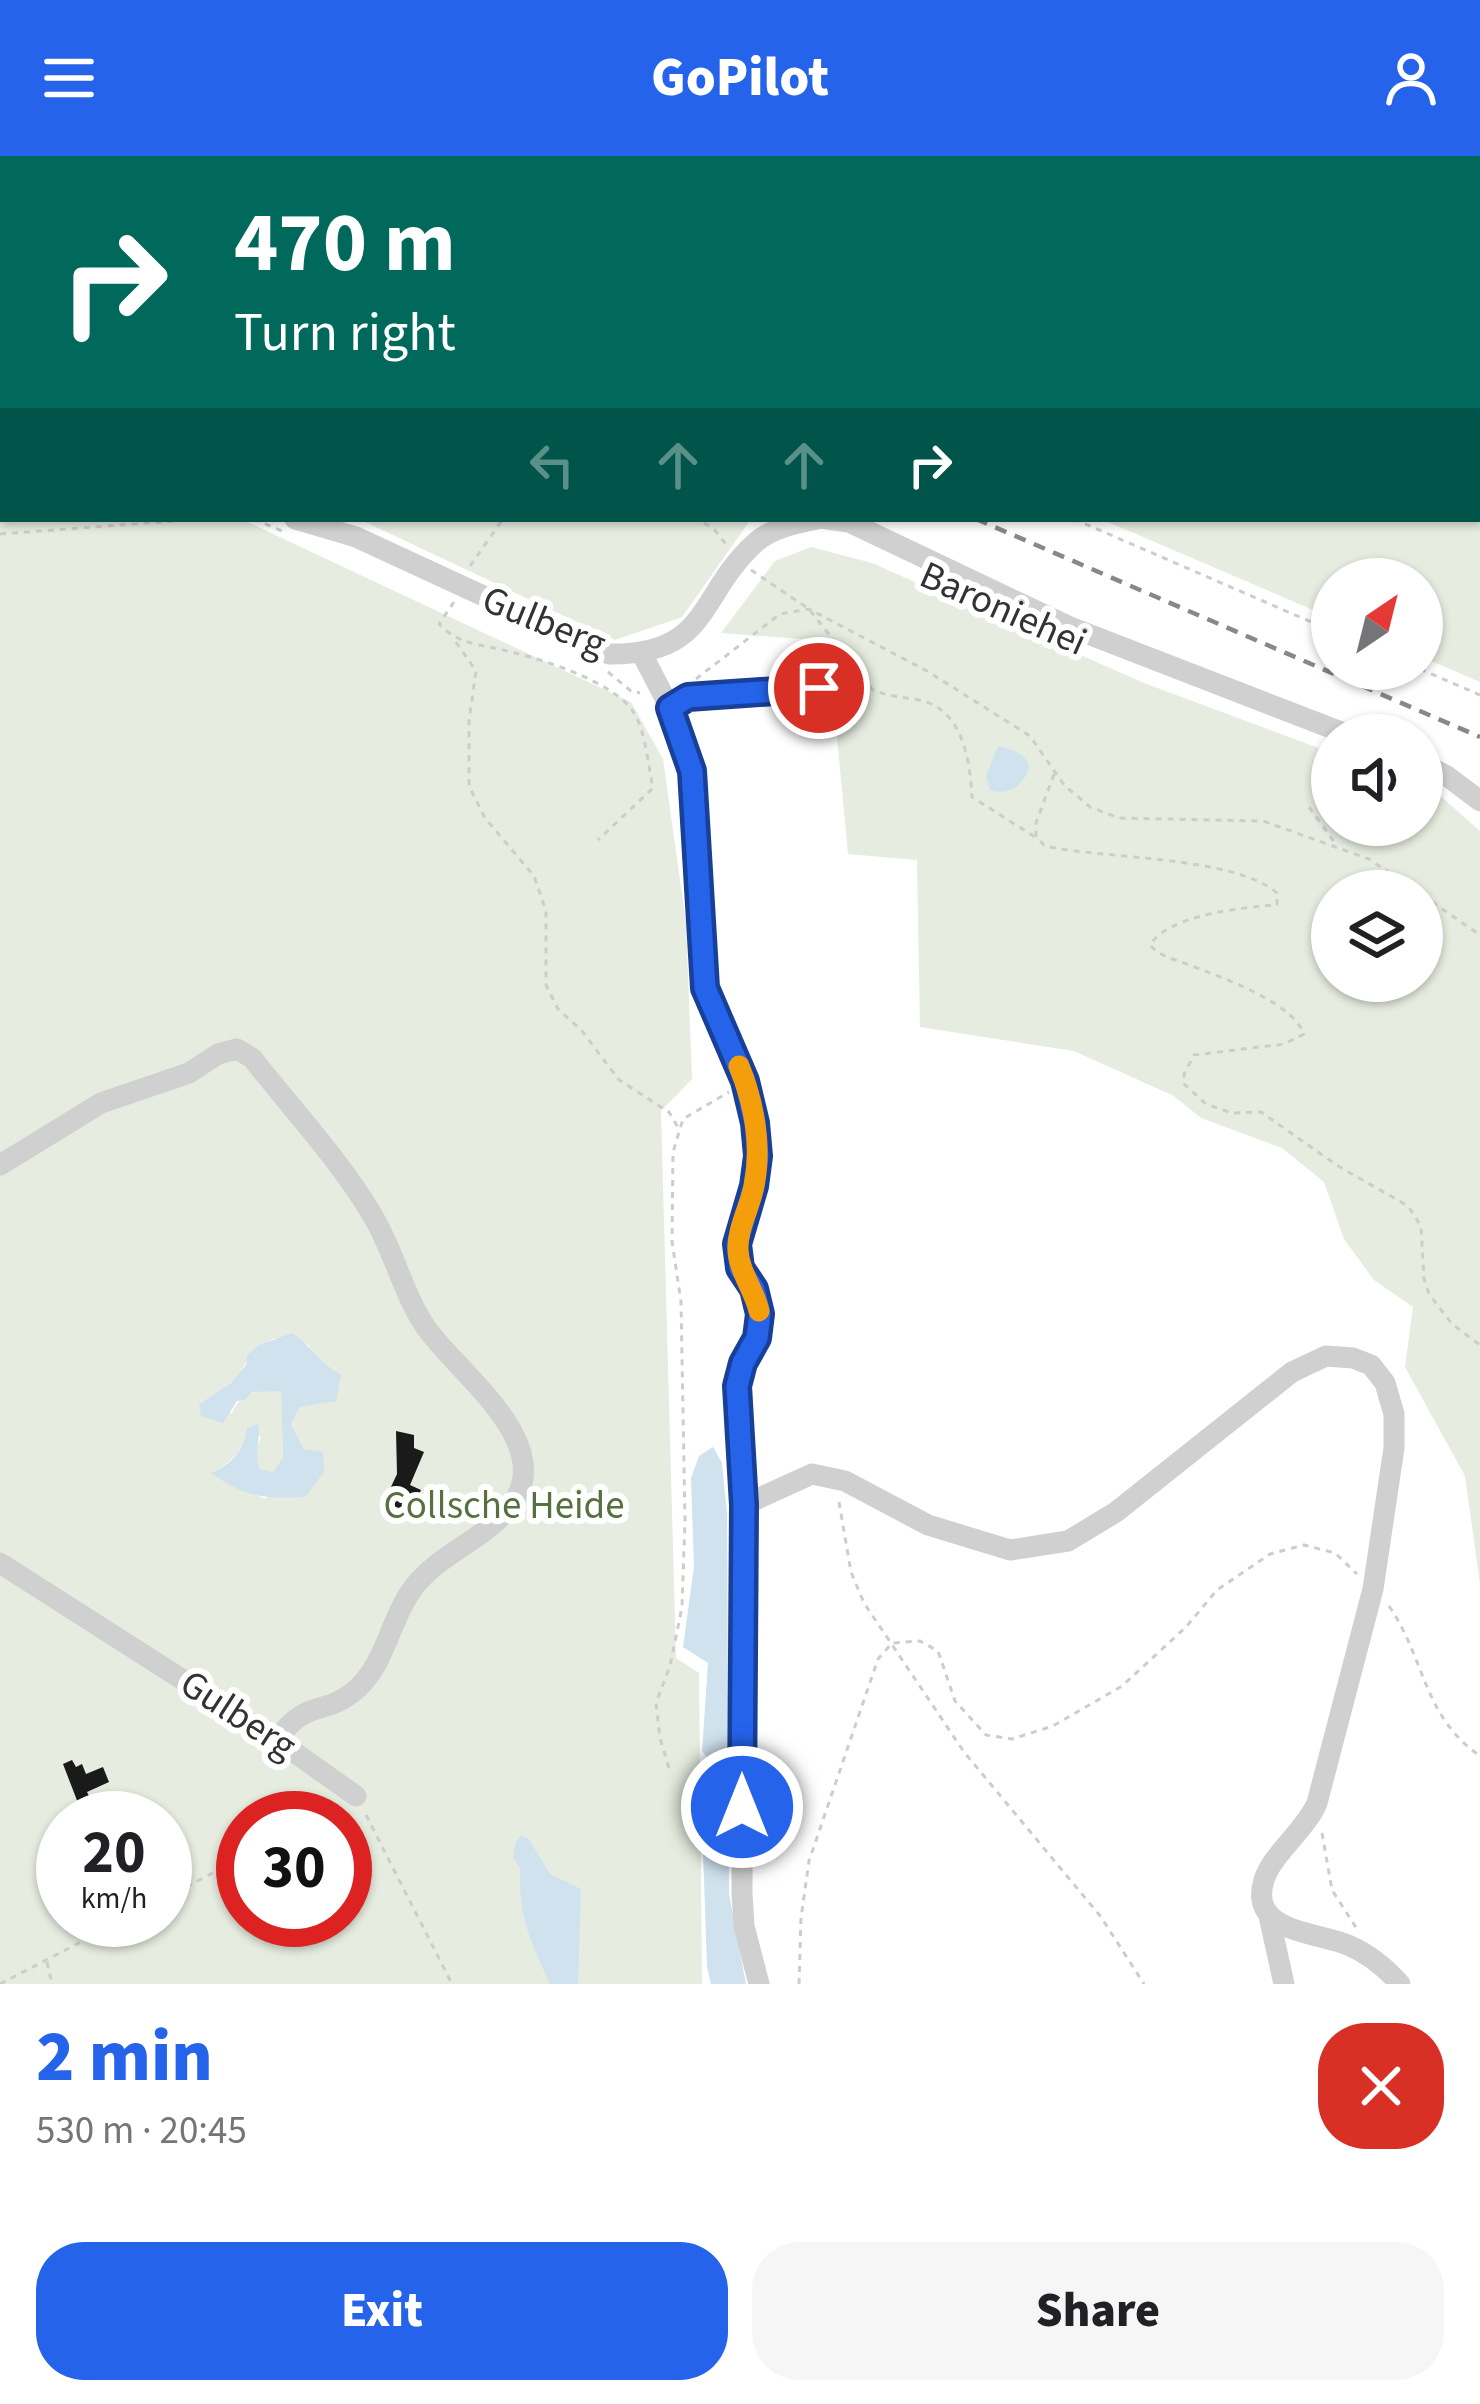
<!DOCTYPE html>
<meta charset="utf-8">
<style>
:root{--surface:#fff;--page:#f6f6f6;--text:#202124;--muted:#757577;--accent:#2563eb}
body{margin:0;font-family:"Source Sans 3",sans-serif;background:var(--page);color:var(--text);height:100vh;display:flex;flex-direction:column;font-size:45px;white-space:nowrap}
*{box-sizing:border-box;margin:0}
p{font-size:39px;color:var(--muted)}
.icon{flex:none;width:66px;height:66px;fill:none;stroke:currentColor;stroke-width:2;stroke-linecap:round;stroke-linejoin:round}
.map{position:relative;height:1828px;overflow:hidden}
.side{display:flex;flex-direction:column;background:var(--surface);flex:1}
.side>*{flex:none}
.guide{position:absolute;left:0px;top:0px;width:1482px;height:366px;box-shadow:0 3px 9px #0004;background:#00695c;color:#fff;overflow:hidden}
.needle{width:78px;rotate:35deg}
.controls{position:absolute;left:1311px;top:402px;display:grid;gap:24px}
.controls a{display:grid;place-items:center;width:132px;height:132px;border-radius:50%;background:var(--surface);box-shadow:0 3px 9px #0004;font-size:60px}
.speed{position:absolute;left:36px;top:1635px;display:flex;gap:24px;font-size:60px;font-weight:700;text-align:center}
.speed>*{display:grid;place-content:center;width:156px;height:156px;border-radius:50%;background:var(--surface);box-shadow:0 3px 9px #0004;line-height:1}
.speed small{font-size:30px;font-weight:400}
.speed .limit{border:18px solid #d22;background:#fff;color:#111}
.pin{position:absolute;display:grid;place-items:center;width:102px;height:102px;color:#fff;margin:-51px;border:6px solid #fff;border-radius:50%;box-shadow:0 3px 12px #0007}
.me{position:absolute;width:132px;margin:-66px;rotate:0deg;stroke-linejoin:round;filter:drop-shadow(0 0 9px #0008)}
.turn{display:flex;align-items:center;gap:42px;height:252px;padding:0 36px;font-size:54px}
.turn .icon{width:156px;height:156px;stroke-width:2.5}
.turn b{display:block;font-size:84px;line-height:102px}
.lanes{display:flex;align-items:center;height:114px;padding:0 36px;background:#0003;justify-content:center;gap:60px;direction:ltr}
.lanes .off{opacity:.35}
.round{display:grid;place-items:center;flex:none;width:126px;height:126px;border-radius:48px;background:var(--page)}
.headline{display:flex;align-items:center;justify-content:space-between;height:204px;padding:0 36px}
h1{font-size:72px;font-weight:800;line-height:90px;color:var(--accent)}
.primary-button{display:flex;gap:24px;margin-top:auto;padding:24px 36px}
.primary-button a{flex:1;height:138px;border-radius:48px;background:var(--accent);color:#fff;font-size:48px;font-weight:800;line-height:138px;text-align:center}
.primary-button a+a{background:var(--page);color:var(--text)}
header{display:flex;justify-content:space-between;align-items:center;height:156px;padding:0 36px;background:var(--accent);color:#fff;font-size:54px;font-weight:800}
.map>svg:first-child{display:block}
.green{fill:#e6ecdf;fill-rule:evenodd}
.water{fill:#cfe2ee}
.building{fill:#1a1a1a}
.lines{fill:none;stroke-linecap:round;stroke-linejoin:round}
.path{stroke:#cdcdcd;stroke-width:3;stroke-dasharray:6 6;stroke-linecap:butt}
.minor{stroke:#d0d0d0;stroke-width:21}
.rail{stroke:#888;stroke-width:4.5;stroke-dasharray:12 9;stroke-linecap:butt}
.route-casing{stroke:#184099;stroke-width:30}
.route{stroke:#2563eb;stroke-width:21}
.slow{stroke:#f59e0b;stroke-width:21}
.labels{text-anchor:middle;dominant-baseline:central;stroke-width:12;stroke-linejoin:round;paint-order:stroke}
.street-label{font-size:39px;fill:#333;stroke:#fff}
.park-label{font-size:39px;fill:#56703f;stroke:#fff}
</style>
<header><svg class="icon" aria-label="menu" viewBox="0 0 24 24"><path d="M4 6h16M4 12h16M4 18h16"/></svg>GoPilot<svg class="icon" aria-label="person" viewBox="0 0 24 24"><circle cx="12" cy="8" r="4"/><path d="M4 21q1-7 8-7t8 7"/></svg></header>
<div class="map">
<svg width="1480" height="1828" viewBox="0 0 1480 1828">
<rect width="100%" height="100%" fill="#fff"/>
<path class="green" d="M516 0H1480V526L1422 501V423H1332V462L1101 363H1479V3H514Z
M0 255 3 363H241L631 546 663 603 686 767 692 923 661 955 676 1502 699 1517 702 1828H0ZM274 1182 308 1189 323 1209 322 1245 300 1251 291 1268 304 1293 323 1297 265 1343 212 1317C232 1305 243 1297 247 1272L261 1281 254 1299 260 1314 273 1316 283 1303 281 1235C259 1232 241 1236 232 1257L199 1248C219 1235 243 1224 248 1199ZM63 1662H165V1764H63ZM243 1662H345V1764H243Z
M359 363H751L682 461 615 484Z
M811 391 872 407 1144 527 1332 597V669H1422V631L1436 636 1480 675V1428L1465 1320 1405 1211 1413 1151 1374 1124 1344 1083 1324 1026 1282 992 1201 962 1174 940 1074 895 920 871 917 704 848 698 828 485 721 477 775 405ZM1332 735H1422V825H1332Z"/>
<path class="water" d="M998 590C1011 593 1027 597 1029 612 1023 630 1007 640 990 634L986 620Z
M292 1177C311 1190 321 1208 341 1219L336 1245 300 1251 291 1268 304 1293 323 1296 324 1316 305 1341C265 1343 244 1341 211 1317 233 1307 243 1296 247 1272L258 1268C261 1285 253 1297 260 1313L273 1316 283 1302 281 1235 252 1236 245 1244 237 1245 223 1267 201 1260 199 1248 231 1227 246 1209 247 1199 259 1189Z
M713 1291 722 1307 727 1357 729 1738 746 1828H711L707 1811 702 1666 718 1615 702 1595 708 1507 683 1491 694 1411 691 1322 699 1300Z
M521 1680 528 1682 550 1718 581 1733 578 1828H550C530 1784 518 1760 520 1711L513 1702 516 1686Z"/>
<path class="building" d="M396 1275 414 1279V1292L424 1296 410 1329 421 1334 411 1357 384 1346 397 1318Z
M72 1604 76 1611 82 1608 86 1618 103 1611 109 1626 87 1636 90 1642 78 1647 63 1608Z"/>
<g class="lines">
<path class="path" d="M217 0 224 3
M502 3 504 0
M254 363 282 375
M1074 363 1332 475
M704 367 714 373 728 391
M0 378 201 363
M470 410 503 363
M751 414 809 453 872 533C888 541 902 541 920 544 963 554 970 604 972 641L1035 681
M454 446 439 468C458 487 472 487 498 493 534 500 615 525 634 557 646 576 648 610 653 632L598 684
M456 486 476 515 469 565V630L485 662 534 720 546 755V829L558 853 582 875 619 924 669 956 679 973
M1420 513 1480 539
M608 516 631 535 640 537
M696 523 780 458 809 453 927 515 1030 580 1064 629 1090 651 1119 662 1263 665 1369 703 1416 735
M1054 618 1036 667V681L1045 690C1103 703 1235 700 1277 737V749C1243 751 1168 759 1150 789 1161 802 1176 803 1192 810 1223 822 1292 846 1304 878L1284 888 1194 899 1184 918V928L1206 948 1232 957 1261 956 1338 1010 1408 1050 1421 1070 1424 1123 1429 1138 1452 1168 1480 1189
M1309 651 1335 687
M1422 739 1480 779
M839 1346 851 1416 864 1447 964 1596 1101 1761 1144 1828
M1389 1450C1426 1504 1422 1559 1480 1600
M669 1612 660 1582 656 1547 670 1510 682 1451 685 1364 681 1146 672 1085 673 996 683 963 729 936
M366 1659 452 1828
M316 1662 339 1649
M1322 1677 1332 1734 1357 1773
M165 1742 243 1701
M47 1806 52 1828
M0 1828 123 1764
M799 1828 801 1762 809 1705 878 1503 892 1487 920 1485 938 1495 955 1545 986 1579 1012 1583 1053 1570 1122 1530 1186 1471 1217 1434 1270 1398 1304 1389 1335 1397 1357 1418"/>
<path class="minor" d="M0 223 3 225
M295 363 356 381 609 498C711 499 697 439 756 386 772 372 797 367 817 363
M827 363 849 366 1070 471 1349 579
M642 498 670 552 692 615 705 832 745 925 755 967 757 1000 754 1030 737 1088 740 1112 754 1133 760 1158 757 1182 743 1207 738 1230 744 1349 742 1737 744 1770 759 1828
M670 552 688 541 819 532
M1422 607 1447 620 1480 645
M0 1009 101 947 189 917 218 898 237 893 252 902C292 953 341 1005 374 1062 394 1096 403 1137 425 1170 453 1213 555 1284 514 1345 488 1384 437 1397 411 1435 388 1468 386 1510 352 1537 323 1560 307 1542 277 1584
M744 1349 812 1318 845 1325 928 1369 1010 1394 1068 1385 1116 1356 1292 1216 1326 1200 1353 1202 1371 1209 1385 1227 1394 1258V1292L1373 1433 1317 1647C1305 1675 1272 1698 1264 1724 1248 1776 1316 1776 1348 1789 1369 1798 1385 1811 1400 1828
M0 1407 277 1584 356 1640
M1269 1760 1284 1828"/>
<path class="rail" d="M160 0 167 3
M976 363 1480 581"/>
</g>
<g class="lines">
<defs>
<path id="route" d="M742 1651 744 1349 737 1230 743 1207 757 1182 760 1158 754 1133 740 1112 737 1088 754 1030 758 1000 755 967 745 925 705 832 692 615 670 552 688 541 819 532"/>
</defs>
<use href="#route" class="route-casing"/>
<use href="#route" class="route"/>
<path class="slow" d="M739 910C754 947 762 990 754 1030 750 1051 737 1073 738 1094 739 1116 754 1133 759 1155"/>
</g>
<g class="labels">
<g class="street-label">
<text transform="translate(1003 453) rotate(24)">Baroniehei</text>
<text transform="translate(544 466) rotate(22)">Gulberg</text>
<text transform="translate(238 1559) rotate(33)">Gulberg</text>
</g>
<g class="park-label">
<text x="504" y="1350">Collsche Heide</text>
</g>
</g>
</svg>
<div class="controls">
<a><svg class="needle" viewBox="-14 -14 28 28"><path d="M0-13l5 13h-10z" fill="#e53935"/><path d="M0 13l5-13h-10z" fill="#757577"/></svg></a>
<a><svg class="icon" aria-label="sound" viewBox="0 0 24 24"><path d="M4 9h4l5-4v14l-5-4H4zM17 9q2 3 0 6"/></svg></a>
<a><svg class="icon" aria-label="layers" viewBox="0 0 24 24"><path d="M12 4l9 5-9 5-9-5zM3 14l9 5 9-5"/></svg></a>
</div>
<div class="speed"><div>20<small>km/h</small></div><div class="limit">30</div></div>
<div class="pin" style="left:819px;top:532px;background:#d93025"><svg class="icon" aria-label="arrive" viewBox="0 0 24 24"><path d="M6 21V4h12l-3 4 3 4H6"/></svg></div>
<svg class="me" style="left:742px;top:1651px" viewBox="-20 -20 40 40"><circle r="17" fill="#2563eb" stroke="#fff" stroke-width="3"/><path d="M0-11L8 9 0 5-8 9z" fill="#fff"/></svg>
<div class="guide">
<div class="turn"><svg class="icon" aria-label="right" viewBox="0 0 24 24"><path d="M7 20v-9h11M14 6l5 5-5 5"/></svg><div><b>470 m</b>Turn right</div></div>
<div class="lanes"><svg class="icon off" aria-label="left" viewBox="0 0 24 24"><path d="M17 20v-9H6M10 6l-5 5 5 5"/></svg><svg class="icon off" aria-label="ahead" viewBox="0 0 24 24"><path d="M12 20V5M6 11l6-6 6 6"/></svg><svg class="icon off" aria-label="ahead" viewBox="0 0 24 24"><path d="M12 20V5M6 11l6-6 6 6"/></svg><svg class="icon" aria-label="right" viewBox="0 0 24 24"><path d="M7 20v-9h11M14 6l5 5-5 5"/></svg></div>
</div>
</div>
<section class="side">
<div class="headline"><div><h1>2 min</h1><p>530 m · 20:45</p></div><a class="round" style="background:#d93025;color:#fff"><svg class="icon" aria-label="close" viewBox="0 0 24 24"><path d="M6 6l12 12M18 6L6 18"/></svg></a></div>
<div class="primary-button"><a>Exit</a><a>Share</a></div>
</section>
